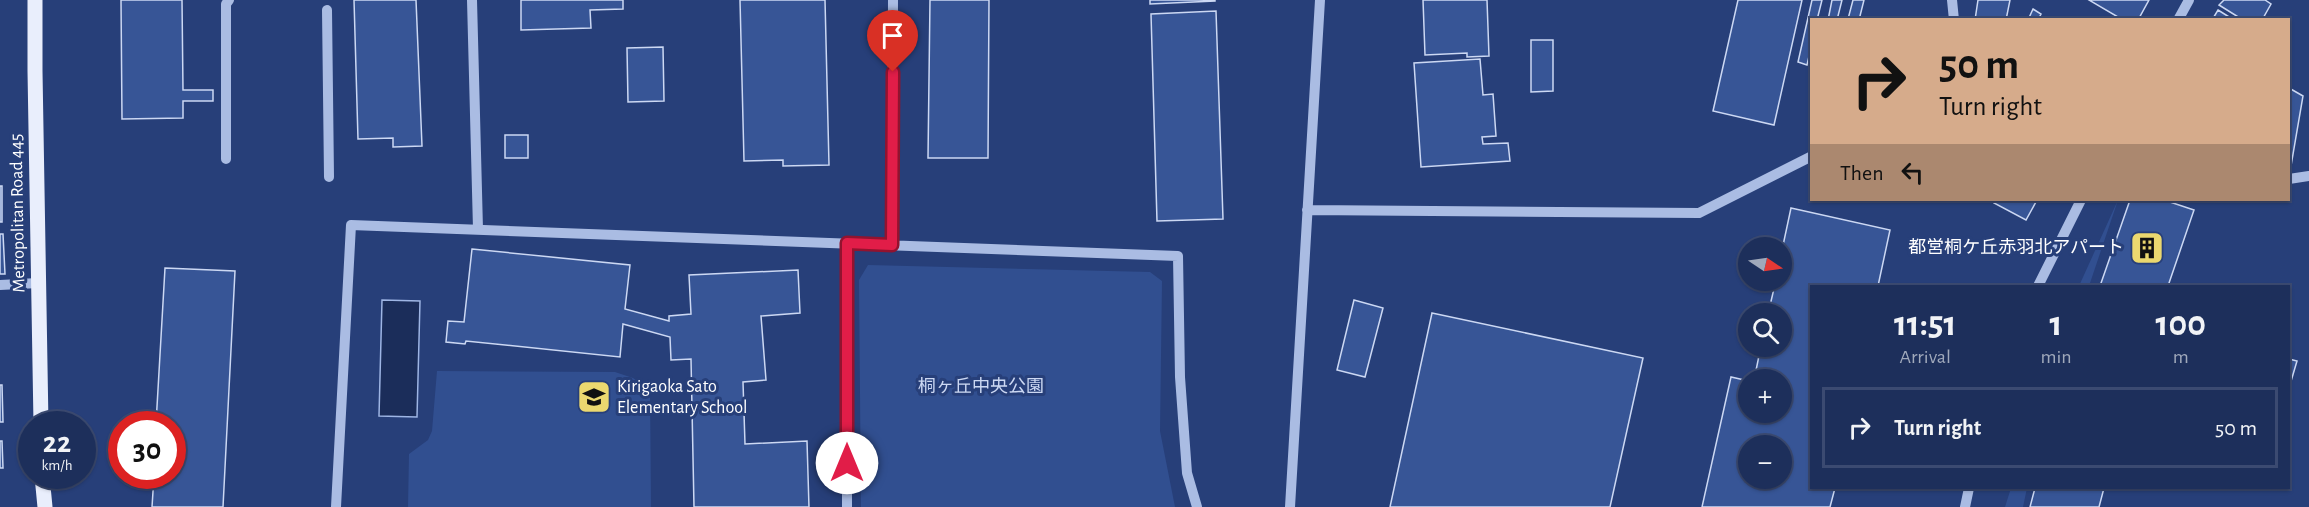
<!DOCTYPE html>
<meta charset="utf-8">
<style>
:root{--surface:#1d2f5b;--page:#253761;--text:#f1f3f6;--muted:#a0a9bb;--line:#3b4a71}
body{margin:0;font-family:"Alegreya Sans","Noto Sans JP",sans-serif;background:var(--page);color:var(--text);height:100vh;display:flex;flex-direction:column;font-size:22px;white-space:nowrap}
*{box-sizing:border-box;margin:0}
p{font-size:20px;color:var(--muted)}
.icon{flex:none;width:33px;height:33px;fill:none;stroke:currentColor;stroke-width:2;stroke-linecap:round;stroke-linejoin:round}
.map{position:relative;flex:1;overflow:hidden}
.drawer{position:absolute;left:1810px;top:285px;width:480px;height:204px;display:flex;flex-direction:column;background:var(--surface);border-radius:0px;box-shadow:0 2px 4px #0004,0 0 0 2px var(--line)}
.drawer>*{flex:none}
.top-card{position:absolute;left:1810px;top:18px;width:480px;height:183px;border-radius:0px;box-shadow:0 2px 4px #0004,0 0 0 2px var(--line);background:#d6ab8b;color:#111;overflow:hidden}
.needle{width:39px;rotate:103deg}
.fabs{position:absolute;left:1738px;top:237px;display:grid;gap:12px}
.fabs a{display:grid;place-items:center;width:54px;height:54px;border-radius:50%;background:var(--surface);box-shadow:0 2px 4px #0004,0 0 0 2px var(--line);font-size:30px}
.speed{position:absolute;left:18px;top:411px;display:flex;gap:12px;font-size:30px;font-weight:700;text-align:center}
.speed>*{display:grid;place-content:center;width:78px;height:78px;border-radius:50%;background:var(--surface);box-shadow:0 2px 4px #0004,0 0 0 2px var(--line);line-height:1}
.speed small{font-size:15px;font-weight:400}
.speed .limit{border:9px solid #d22;background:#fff;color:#111}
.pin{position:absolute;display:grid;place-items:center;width:51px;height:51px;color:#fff;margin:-62px -26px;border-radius:50% 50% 50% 0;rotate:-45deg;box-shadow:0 0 6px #0007}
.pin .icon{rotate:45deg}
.me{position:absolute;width:66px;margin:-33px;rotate:0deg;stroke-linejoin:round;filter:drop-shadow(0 0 4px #0008)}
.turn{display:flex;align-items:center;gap:21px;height:126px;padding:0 30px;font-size:27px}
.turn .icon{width:78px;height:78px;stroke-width:2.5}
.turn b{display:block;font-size:42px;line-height:51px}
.then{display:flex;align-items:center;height:57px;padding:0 30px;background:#0003;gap:12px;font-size:22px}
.eta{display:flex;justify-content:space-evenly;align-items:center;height:102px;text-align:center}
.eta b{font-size:36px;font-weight:700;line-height:42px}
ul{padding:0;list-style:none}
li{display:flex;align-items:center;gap:18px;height:81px;margin:0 12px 9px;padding:0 18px;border:3px solid var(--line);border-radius:0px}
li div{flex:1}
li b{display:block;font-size:22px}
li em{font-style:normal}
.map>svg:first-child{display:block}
.green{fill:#314f90}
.water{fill:#1b2d5a;stroke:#9eb5e4;stroke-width:1.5}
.building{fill:#375596;stroke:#ccd8f3;stroke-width:1.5;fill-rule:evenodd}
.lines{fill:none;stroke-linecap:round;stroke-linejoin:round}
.minor{stroke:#aabce3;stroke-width:10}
.major{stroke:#e9eefc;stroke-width:15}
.route-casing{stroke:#92132f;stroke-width:15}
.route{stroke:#e11d48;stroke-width:10}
.labels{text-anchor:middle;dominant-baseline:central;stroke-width:6;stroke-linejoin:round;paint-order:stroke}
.street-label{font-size:18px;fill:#fff;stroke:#273f79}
.poi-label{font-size:18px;fill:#fff;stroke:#273f79;text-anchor:end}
.park-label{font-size:18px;fill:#ccd8f3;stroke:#273f79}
</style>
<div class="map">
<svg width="2309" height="507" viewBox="0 0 2309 507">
<rect width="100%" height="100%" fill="#273f79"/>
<path class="green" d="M2118 200 2089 286H2079Z
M868 265 1150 272 1162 281 1160 431 1175 507H861L859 280Z
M437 371 615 372 633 378 650 390 651 507H408L409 454 428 440 432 431Z
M2011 488H2027L2023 507H2005Z"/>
<path class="water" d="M382 300 420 301 417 417 379 416Z"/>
<path class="building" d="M121 0H182L183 90H213V101H183V118L122 119Z
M354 0H416L422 146 393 147V138L358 139Z
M521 0H623V9L590 10 591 28 521 30Z
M740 0H825L829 165 783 166V160L744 161Z
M930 0H989L988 158H928Z
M1150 0H1215V1L1150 4Z
M1423 0H1487L1489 56 1467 57V53L1425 55Z
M1738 0H1802L1774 125 1713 111Z
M1812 0H1822L1817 20H1812V43L1807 65 1798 62Z
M1832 0H1842L1837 20H1828Z
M1853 0H1864L1859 20 1848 19Z
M1978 0H2010L2006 20H1975Z
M2089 0H2149L2138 20H2123Z
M2224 0H2265L2271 4 2262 20H2243L2219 5Z
M2033 9 2041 14 2038 20H2028Z
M2218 10 2234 20H2212Z
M1216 11 1223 219 1157 221 1151 14Z
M1531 40H1553V91L1531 92Z
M663 47 664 101 628 102 627 48Z
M1480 59 1483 95 1493 94 1496 136 1482 137 1483 144 1508 143 1510 161 1421 167 1414 63Z
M2289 88 2303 96 2291 166 2289 165Z
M505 135H528V158H505Z
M0 186H2V222H0Z
M1996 200H2037L2026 220 1994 203Z
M2130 200H2164L2194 210 2168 286H2100Z
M1791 208 1890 230 1878 286H1812V488H1835L1830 507H1702L1731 377 1749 381V412H1782V380H1754L1761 346H1782V314H1768L1776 280H1782V250ZM1749 446H1782V478H1749Z
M0 234H3L5 274H0Z
M472 249 630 265 625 309 669 321V316L691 314 689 275 798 270 800 313 761 316 766 380 743 382 745 444 807 441 809 507H694L691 359 671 360 670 337 623 324 620 357 466 341 465 344 446 342 448 321 464 322Z
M165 268 235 271 223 507H152L154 476H172V424H156Z
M1354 300 1383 308 1365 377 1337 370Z
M1432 313 1643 358 1610 507H1390Z
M2289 359 2297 361 2289 388Z
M0 385H2L3 422H0Z
M0 441H2L3 468H0Z
M2035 488H2104L2099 507H2030Z"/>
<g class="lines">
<path class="minor" d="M472 0 478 229
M1952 0 1954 20
M327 10 329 177
M2178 20 2189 0
M226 159V4L229 0
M2289 179 2309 176
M1307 210 1699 213 1812 156
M892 245 893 0
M0 285 38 283
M2038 286 2081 200
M336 507 351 225 1178 256 1180 377 1187 473 1197 507
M847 507V243
M1290 507 1320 0
M1965 507 1969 488"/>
<path class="major" d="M35 0V71L41 424
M42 476 45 507"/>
</g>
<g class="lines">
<defs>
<path id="route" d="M847 463V243L892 245 893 72"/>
</defs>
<use href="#route" class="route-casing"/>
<use href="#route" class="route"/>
</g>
<defs>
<symbol id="building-square" viewBox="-11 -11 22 22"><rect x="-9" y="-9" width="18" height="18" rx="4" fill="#ebd86f" stroke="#273f79"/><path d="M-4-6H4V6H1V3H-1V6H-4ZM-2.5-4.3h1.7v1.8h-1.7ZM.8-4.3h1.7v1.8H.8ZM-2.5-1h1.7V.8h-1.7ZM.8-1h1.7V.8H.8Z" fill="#111"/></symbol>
<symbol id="school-square" viewBox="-11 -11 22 22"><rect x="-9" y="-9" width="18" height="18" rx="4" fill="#ebd86f" stroke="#273f79"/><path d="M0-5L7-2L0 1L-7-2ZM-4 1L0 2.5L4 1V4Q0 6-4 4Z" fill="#111"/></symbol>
</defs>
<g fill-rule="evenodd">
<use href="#building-square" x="2128" y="229" width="38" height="38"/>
<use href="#school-square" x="575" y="378" width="38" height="38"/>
</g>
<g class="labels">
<g class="street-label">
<text transform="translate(18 213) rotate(-91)">Metropolitan Road 445</text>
</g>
<g class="poi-label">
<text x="2124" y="248">都営桐ケ丘赤羽北アパート</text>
<text x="617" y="387" text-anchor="start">Kirigaoka Sato<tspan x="617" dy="21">Elementary School</tspan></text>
</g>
<g class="park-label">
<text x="981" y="387">桐ヶ丘中央公園</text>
</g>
</g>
</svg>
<div class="fabs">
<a><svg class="needle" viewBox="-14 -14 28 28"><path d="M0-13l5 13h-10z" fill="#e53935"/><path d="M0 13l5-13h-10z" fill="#a0a9bb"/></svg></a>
<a><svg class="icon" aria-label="search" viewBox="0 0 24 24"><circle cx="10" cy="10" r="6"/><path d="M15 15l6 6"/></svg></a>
<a>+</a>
<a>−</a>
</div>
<div class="speed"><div>22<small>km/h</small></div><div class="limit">30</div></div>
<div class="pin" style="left:893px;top:72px;background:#d93025"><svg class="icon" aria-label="arrive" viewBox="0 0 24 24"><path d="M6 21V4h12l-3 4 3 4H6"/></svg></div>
<svg class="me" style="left:847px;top:463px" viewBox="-20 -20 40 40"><circle r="19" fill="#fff"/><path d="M0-13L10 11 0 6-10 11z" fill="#e11d48"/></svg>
<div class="top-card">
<div class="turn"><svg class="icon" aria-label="right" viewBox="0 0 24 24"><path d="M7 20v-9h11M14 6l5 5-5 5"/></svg><div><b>50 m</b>Turn right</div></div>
<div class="then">Then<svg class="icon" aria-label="left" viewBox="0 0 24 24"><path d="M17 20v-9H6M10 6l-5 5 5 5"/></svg></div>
</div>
<section class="drawer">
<div class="eta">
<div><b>11:51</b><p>Arrival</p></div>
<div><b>1</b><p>min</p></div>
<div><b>100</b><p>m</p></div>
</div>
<ul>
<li><svg class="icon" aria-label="right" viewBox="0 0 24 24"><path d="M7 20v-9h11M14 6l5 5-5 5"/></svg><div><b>Turn right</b></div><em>50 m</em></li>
</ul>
</section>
</div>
